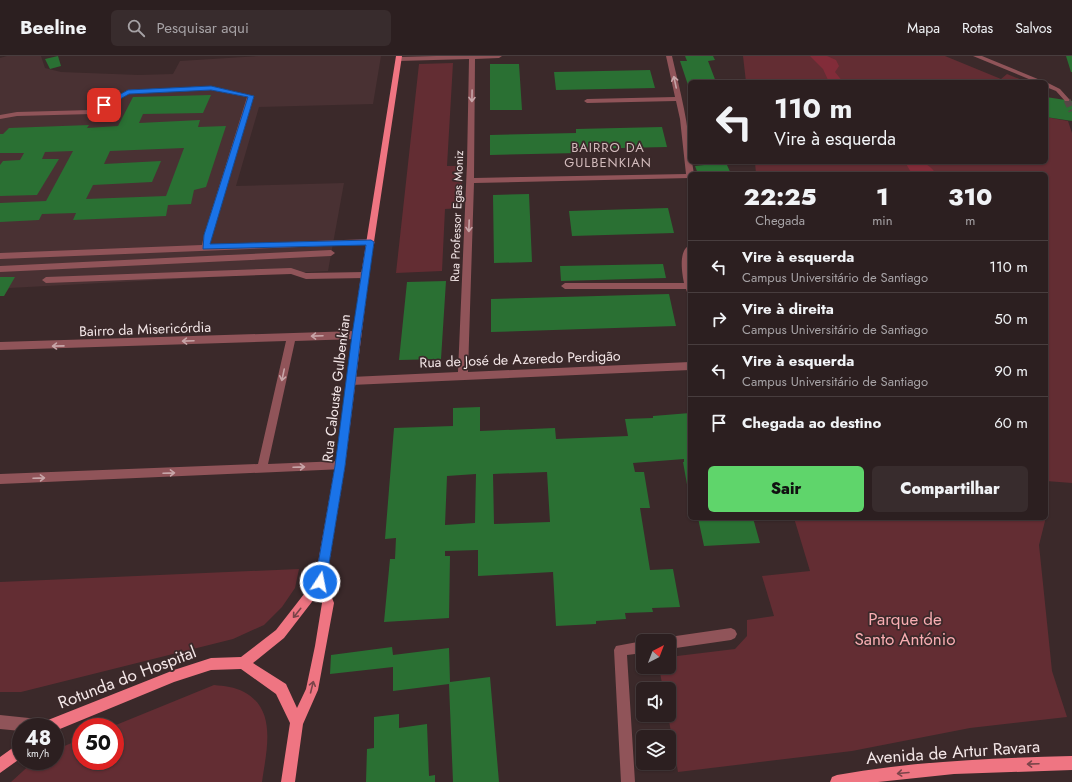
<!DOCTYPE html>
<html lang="pt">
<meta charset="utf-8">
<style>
:root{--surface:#2c1f20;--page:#382c2d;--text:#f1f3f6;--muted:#a6a2a5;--line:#483d3e;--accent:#5fd56b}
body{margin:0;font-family:Jost,sans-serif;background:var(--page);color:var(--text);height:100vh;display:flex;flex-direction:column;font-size:15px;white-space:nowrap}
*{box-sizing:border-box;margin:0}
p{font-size:13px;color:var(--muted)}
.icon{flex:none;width:22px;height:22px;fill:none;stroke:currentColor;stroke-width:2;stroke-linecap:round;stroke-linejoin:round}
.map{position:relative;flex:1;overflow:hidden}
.sheet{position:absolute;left:688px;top:116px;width:360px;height:348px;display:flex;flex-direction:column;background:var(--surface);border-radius:6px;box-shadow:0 1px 3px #0004,0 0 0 1px var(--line)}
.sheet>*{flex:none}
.banner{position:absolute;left:688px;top:24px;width:360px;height:84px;border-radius:6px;box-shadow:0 1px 3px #0004,0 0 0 1px var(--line);background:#2c1f20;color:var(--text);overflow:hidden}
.needle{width:26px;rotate:42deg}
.tools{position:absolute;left:636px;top:578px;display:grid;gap:8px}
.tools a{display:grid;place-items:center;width:40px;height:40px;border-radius:6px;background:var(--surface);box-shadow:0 1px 3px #0004,0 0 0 1px var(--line);font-size:20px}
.speed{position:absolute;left:12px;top:662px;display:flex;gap:8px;font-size:20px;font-weight:700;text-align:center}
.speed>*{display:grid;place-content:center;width:52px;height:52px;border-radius:50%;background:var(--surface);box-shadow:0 1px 3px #0004,0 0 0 1px var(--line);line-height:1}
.speed small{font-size:10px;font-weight:400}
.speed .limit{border:6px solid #d22;background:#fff;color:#111}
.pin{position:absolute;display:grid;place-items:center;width:34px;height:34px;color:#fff;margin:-17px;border-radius:8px;box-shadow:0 2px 6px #0006}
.me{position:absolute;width:44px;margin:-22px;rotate:11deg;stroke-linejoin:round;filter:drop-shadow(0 0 3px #0008)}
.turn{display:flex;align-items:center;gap:14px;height:84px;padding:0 20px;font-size:18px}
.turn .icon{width:52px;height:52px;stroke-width:2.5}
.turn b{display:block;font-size:28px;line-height:34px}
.eta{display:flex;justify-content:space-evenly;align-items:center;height:68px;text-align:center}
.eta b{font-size:24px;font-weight:800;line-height:28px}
.cta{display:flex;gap:8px;margin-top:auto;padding:8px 20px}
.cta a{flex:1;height:46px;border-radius:6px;background:var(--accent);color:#111;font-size:16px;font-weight:800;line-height:46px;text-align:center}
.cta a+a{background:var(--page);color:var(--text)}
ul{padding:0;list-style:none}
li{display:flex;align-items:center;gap:12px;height:52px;padding:0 20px;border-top:1px solid var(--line)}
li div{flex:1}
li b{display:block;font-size:15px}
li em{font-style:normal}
header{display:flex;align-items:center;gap:24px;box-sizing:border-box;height:56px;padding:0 20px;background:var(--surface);border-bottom:1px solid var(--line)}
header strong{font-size:19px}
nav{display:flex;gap:22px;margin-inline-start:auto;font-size:14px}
.search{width:280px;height:36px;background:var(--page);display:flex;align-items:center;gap:10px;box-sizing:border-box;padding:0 14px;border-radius:6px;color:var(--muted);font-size:15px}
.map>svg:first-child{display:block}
.built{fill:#493133}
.green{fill:#632d33}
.water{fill:#822c39}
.building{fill:#2a7033;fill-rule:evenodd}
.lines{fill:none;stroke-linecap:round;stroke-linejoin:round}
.minor-tunnel{stroke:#574646;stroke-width:7;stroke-dasharray:7 3.5;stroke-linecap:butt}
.minor{fill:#905459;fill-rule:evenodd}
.major{fill:#ef7582;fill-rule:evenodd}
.oneway{stroke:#c7a5a8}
.oneway2{stroke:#7a4449}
.route{fill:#1a73e8;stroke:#114b97}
.labels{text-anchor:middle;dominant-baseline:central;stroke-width:3.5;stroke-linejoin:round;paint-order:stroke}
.far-street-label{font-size:12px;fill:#f4e7e8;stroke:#3b292a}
.far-neighbourhood-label{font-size:13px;letter-spacing:1px;fill:#d4bcbd;stroke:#3b292a}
.street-label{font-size:14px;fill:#f4e7e8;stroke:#3b292a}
.near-park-label{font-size:17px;fill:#f9adb2;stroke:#3b292a}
.near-street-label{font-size:17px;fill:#f4e7e8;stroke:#3b292a}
</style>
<header>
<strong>Beeline</strong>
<div class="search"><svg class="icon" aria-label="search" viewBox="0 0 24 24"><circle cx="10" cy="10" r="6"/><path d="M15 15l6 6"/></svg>Pesquisar aqui</div>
<nav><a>Mapa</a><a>Rotas</a><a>Salvos</a></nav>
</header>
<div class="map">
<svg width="1072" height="726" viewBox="0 0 1072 726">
<rect width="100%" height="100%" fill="#3b292a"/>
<path class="built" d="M7 0H41L45 12 61 16 139 19 173 18 180 5 259 0H381L373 48 259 51 236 130 344 127 328 215 9 232 4 240H0V2Z"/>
<path class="green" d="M743 0H945L1001 23 1007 18 1027 26H746Z
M453 7 447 110H462L461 152 445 153 442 215 396 217 419 8Z
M1046 61 1068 65 1072 77V427L1046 425V118H756L755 106H1046Z
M794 462 1046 461 1039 489 1052 615 1067 661 970 672 852 695 678 716 668 659 669 633H663L659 611H669V601L735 593 747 580V564L774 560 762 520 810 515Z
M299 513 295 532 282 551 264 569 233 583 21 636H0V526Z
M214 629C224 630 235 631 244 636 278 654 266 696 262 726H11L34 705H55V694L81 683V705H115V671H111Z"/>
<path class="water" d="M810 0H827L836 4 839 10 835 16 843 26H829L823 13Z
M905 106C919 106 928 105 936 118H912Z"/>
<path class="building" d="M58 0 61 10 50 13 45 3Z
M685 0H713L715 4 708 5 716 26H690V35L680 5H687Z
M1066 0H1072V16H1071Z
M490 8H519L522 54H490Z
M650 14 655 32 556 34 554 16Z
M211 39 203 57 143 58 139 67 200 64 198 71 226 70 206 131 194 134 191 148 168 149 166 160 73 164 76 157 42 158 39 164 0 166V147L46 145 73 95 45 96 42 103H59L37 139 0 140V109L3 105 20 104 24 97H0V78H3L9 72 89 69 87 72 118 70 133 41ZM184 92 166 140 86 143 93 129 152 126 161 105 104 108 110 95Z
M1046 41 1072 45V65L1046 61Z
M662 71 667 91 578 93 579 97 490 99V79L576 77V73Z
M703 106H734L735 108 727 109 731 118H698L695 110 704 109Z
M529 138 532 206 494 207 493 139Z
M668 152 674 177 572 180 569 155Z
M663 208 666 222 561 225 560 210Z
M0 221H15L4 240H0Z
M446 225 441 303 399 304 407 226Z
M669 238 676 270 491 276V243Z
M480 351V375L555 372 556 383 628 380 625 363 653 362V360L690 357V434H688L683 406H684V403L633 407 635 416H644L650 452H640L650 514 673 513 680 551 652 552 653 556 625 557 626 563 596 565V568L556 570 553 516 478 520V494L445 495V500H450L449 562 384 566 390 503H395L396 482 385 483 394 372 453 370V352ZM547 416 550 466 494 468 493 418ZM476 418 475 467 445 469 447 420Z
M698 462H753L760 487 704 490Z
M392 591 393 599 449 592 450 626 490 621 499 726H453L449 628 393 635V611L330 618 331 599Z
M399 658V672L427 668 429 720 435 719V726H366L367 693 374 692V661Z"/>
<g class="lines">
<path class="minor-tunnel" d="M1067 44 1072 55"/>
<path class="minor" d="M436 0H502L499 2 475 3 474 122 686 118 680 63 676 45 587 47 584 45 587 43 675 41 666 0H672C680 35 690 70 690 106H692L694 118H690V122L474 127 468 316 690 306V314L351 329 348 328 346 325 348 322 351 321 458 316 467 107 469 3 399 5 396 3 399 1Z
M973 0H982L1045 26H1036Z
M1046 26 1060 33 1069 43V45H1065L1056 35 1046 31Z
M211 30 254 40 212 179 210 189 371 183 375 186 374 188 0 203V197L202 189 204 179 247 41 211 34 129 38 92 58 17 60 0 63V59L17 56 91 54 128 34Z
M690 189V237L687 236 686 233H565L561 230 565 227H684C682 217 678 194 690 189Z
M331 194 335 197 331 200 0 216V210Z
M291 212 306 217 365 216 369 219 365 222 306 223 291 218 46 227 42 224 46 221Z
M356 275 361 279 356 283 295 285 268 408 340 405 344 407 345 410 344 413 0 428V418L258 408 286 285 0 294V286Z
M731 572 735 574 737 578 735 582 731 584 669 593V585H664L665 583 669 581Z
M643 585V597L627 599 635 726H621L614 594 616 590Z
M0 659 48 664 53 666 55 671H21V675L0 673Z"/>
<path class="major" d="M396 0H402L369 219 345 410 326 526 334 547 318 634 303 668 295 726H281L290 667 276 638 241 613 211 614 174 626 55 675V671H41L43 666 174 614 211 602 241 601 276 574 315 524 335 410 361 219ZM318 538 322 547 315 590 306 633 297 652 286 628 253 607 284 582Z
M21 686V702L0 717V701Z
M1072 700V714L954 718 878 726H830L832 721 837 719C915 705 993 702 1072 700Z"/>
</g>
<defs><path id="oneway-shaft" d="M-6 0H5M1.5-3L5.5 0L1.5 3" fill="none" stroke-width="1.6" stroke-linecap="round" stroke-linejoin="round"/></defs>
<g class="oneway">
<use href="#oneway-shaft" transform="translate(675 26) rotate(-102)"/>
<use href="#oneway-shaft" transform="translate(472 40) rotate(91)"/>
<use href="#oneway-shaft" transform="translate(469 170) rotate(92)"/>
<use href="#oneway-shaft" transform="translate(317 280) rotate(178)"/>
<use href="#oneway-shaft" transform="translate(188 285) rotate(178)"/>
<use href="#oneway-shaft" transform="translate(58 290) rotate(179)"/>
<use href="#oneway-shaft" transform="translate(283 319) rotate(102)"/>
<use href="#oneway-shaft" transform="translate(299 411) rotate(-2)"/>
<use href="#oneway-shaft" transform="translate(169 417) rotate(-2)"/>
<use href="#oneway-shaft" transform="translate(39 422) rotate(-2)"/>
</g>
<g class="oneway2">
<use href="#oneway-shaft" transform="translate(297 557) rotate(129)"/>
<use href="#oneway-shaft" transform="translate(312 631) rotate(-76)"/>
<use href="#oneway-shaft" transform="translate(1033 708) rotate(178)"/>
<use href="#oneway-shaft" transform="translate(903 717) rotate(175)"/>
</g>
<path class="route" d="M211 30 254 40 210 188 371 184 374 186 361 279 345 410 326 526 324 530 320 531 317 530 315 526 335 410 352 279 366 189 203 193 204 179 248 41 211 34 129 38 106 51 101 49 128 34Z"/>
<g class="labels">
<g class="far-street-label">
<text transform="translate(457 160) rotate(-88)">Rua Professor Egas Moniz</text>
</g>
<g class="far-neighbourhood-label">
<text x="608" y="91">BAIRRO DA<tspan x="608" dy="15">GULBENKIAN</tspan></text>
</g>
<g class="street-label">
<text transform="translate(145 273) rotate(-2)">Bairro da Misericórdia</text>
<text transform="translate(520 303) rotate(-2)">Rua de José de Azeredo Perdigão</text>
<text transform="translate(336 332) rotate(-83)">Rua Calouste Gulbenkian</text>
</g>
<g class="near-park-label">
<text x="905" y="563">Parque de<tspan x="905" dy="20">Santo António</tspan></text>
</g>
<g class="near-street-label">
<text transform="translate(127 621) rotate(-21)">Rotunda do Hospital</text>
<text transform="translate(953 696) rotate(-4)">Avenida de Artur Ravara</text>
</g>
</g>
</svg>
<div class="tools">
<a><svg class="needle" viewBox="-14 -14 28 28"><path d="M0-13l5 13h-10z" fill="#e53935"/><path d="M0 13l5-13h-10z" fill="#a6a2a5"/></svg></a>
<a><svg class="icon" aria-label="sound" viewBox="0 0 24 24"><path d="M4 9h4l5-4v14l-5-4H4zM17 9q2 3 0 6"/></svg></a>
<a><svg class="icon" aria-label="layers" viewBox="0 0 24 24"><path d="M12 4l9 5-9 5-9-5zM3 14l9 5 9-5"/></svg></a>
</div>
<div class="speed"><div>48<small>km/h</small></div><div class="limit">50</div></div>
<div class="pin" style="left:104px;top:49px;background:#d93025"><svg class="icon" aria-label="arrive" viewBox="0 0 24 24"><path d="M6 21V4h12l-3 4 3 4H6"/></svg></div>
<svg class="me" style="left:320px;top:526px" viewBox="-20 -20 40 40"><circle r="17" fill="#1a73e8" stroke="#fff" stroke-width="3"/><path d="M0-11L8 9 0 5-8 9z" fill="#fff"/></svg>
<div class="banner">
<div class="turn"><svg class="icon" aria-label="left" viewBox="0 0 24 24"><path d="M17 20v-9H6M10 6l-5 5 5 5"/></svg><div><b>110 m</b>Vire à esquerda</div></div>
</div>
<section class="sheet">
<div class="eta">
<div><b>22:25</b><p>Chegada</p></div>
<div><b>1</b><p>min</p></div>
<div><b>310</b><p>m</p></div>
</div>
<ul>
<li><svg class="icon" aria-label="left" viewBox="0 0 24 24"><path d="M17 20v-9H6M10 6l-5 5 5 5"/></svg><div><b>Vire à esquerda</b><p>Campus Universitário de Santiago</p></div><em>110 m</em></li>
<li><svg class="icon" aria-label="right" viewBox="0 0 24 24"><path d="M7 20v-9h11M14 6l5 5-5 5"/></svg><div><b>Vire à direita</b><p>Campus Universitário de Santiago</p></div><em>50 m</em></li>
<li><svg class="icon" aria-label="left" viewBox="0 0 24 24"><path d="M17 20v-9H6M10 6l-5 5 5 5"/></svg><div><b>Vire à esquerda</b><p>Campus Universitário de Santiago</p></div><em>90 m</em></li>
<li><svg class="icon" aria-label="arrive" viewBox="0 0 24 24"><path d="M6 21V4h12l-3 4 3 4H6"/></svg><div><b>Chegada ao destino</b></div><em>60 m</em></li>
</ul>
<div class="cta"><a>Sair</a><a>Compartilhar</a></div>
</section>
</div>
